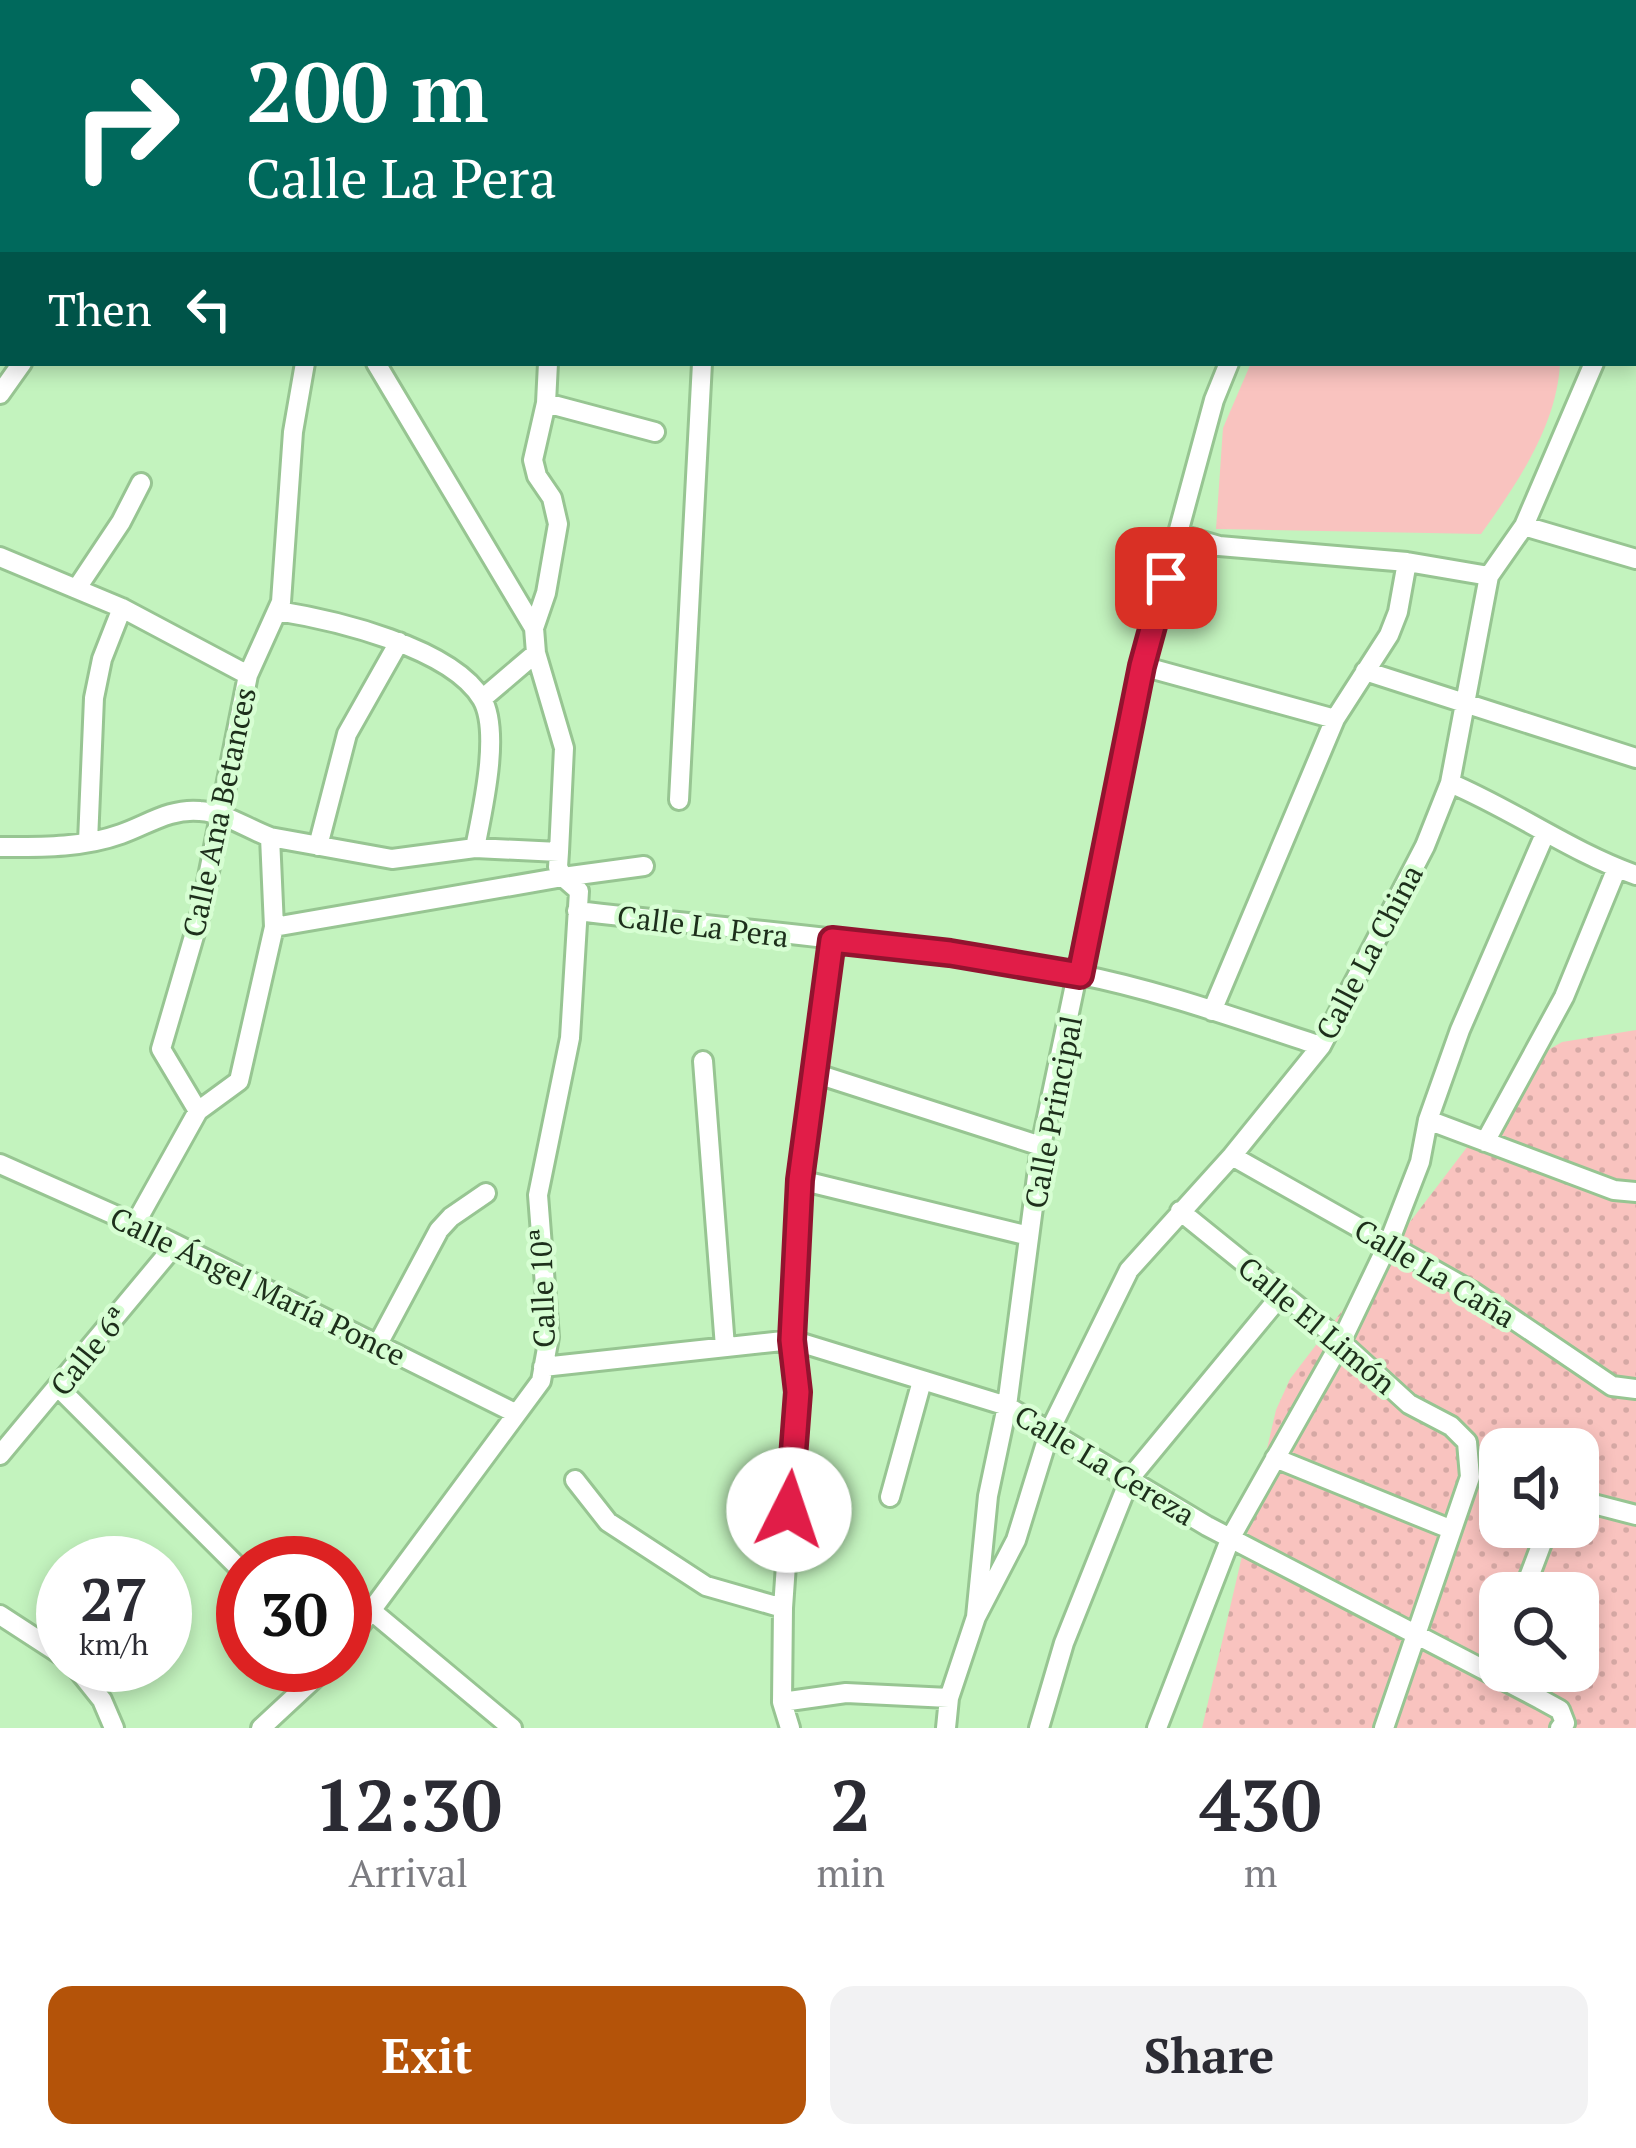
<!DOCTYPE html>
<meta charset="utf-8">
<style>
:root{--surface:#fff;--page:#f2f2f3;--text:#2b2b33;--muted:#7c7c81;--accent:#b45309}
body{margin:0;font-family:"PT Serif",serif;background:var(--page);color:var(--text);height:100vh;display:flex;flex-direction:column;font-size:45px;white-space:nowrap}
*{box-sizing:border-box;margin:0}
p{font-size:39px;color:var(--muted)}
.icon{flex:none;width:66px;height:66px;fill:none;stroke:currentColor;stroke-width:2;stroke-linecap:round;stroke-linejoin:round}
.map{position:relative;height:1728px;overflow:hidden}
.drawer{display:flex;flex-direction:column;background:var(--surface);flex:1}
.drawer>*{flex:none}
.hud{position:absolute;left:0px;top:0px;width:1638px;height:366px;box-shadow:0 6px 18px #0003;background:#00695c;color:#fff;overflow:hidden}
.buttons{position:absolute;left:1479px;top:1428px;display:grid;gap:24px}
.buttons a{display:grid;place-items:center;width:120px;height:120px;border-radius:24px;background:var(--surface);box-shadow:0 6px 18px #0003;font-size:60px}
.speed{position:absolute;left:36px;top:1536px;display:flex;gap:24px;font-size:60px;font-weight:700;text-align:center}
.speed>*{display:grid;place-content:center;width:156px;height:156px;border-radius:50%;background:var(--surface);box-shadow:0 6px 18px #0003;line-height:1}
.speed small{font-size:30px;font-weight:400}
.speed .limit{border:18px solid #d22;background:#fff;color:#111}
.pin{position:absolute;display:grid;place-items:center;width:102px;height:102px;color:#fff;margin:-51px;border-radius:24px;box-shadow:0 6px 18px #0006}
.me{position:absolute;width:132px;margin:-66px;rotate:4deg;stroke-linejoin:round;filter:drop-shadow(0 0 9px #0008)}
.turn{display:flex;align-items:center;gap:42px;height:252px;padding:0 48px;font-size:54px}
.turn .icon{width:156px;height:156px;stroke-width:2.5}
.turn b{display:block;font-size:84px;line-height:102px}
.then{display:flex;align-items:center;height:114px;padding:0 48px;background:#0003;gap:24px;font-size:45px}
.eta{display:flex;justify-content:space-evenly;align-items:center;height:204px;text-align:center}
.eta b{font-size:72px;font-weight:600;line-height:84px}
.cta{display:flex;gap:24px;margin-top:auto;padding:24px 48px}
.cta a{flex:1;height:138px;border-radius:24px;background:var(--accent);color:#fff;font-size:48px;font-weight:600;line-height:138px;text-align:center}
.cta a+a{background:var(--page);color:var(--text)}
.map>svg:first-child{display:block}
.grass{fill:url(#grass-dots);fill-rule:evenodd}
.pitch{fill:#f9c3bf}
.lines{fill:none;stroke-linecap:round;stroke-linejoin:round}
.street-casing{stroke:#97c592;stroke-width:24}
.street{stroke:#fff;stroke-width:18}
.route-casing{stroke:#92132f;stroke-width:30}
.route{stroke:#e11d48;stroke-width:21}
.labels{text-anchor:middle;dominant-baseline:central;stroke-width:9;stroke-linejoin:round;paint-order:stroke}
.street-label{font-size:30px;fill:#1d2f1b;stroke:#d7fed3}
</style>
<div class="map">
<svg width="1636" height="1728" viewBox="0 0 1636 1728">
<defs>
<pattern id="grass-dots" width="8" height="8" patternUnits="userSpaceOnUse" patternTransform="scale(3)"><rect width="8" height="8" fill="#f9c3bf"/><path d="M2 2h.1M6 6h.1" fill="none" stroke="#d5a8a4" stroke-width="1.8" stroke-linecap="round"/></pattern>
</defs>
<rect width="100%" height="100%" fill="#c3f3be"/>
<path class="grass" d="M1636 1030V1728H1202L1276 1410 1290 1379 1536 1057 1562 1042ZM1500 1449H1578V1527H1500ZM1500 1593H1578V1671H1500Z"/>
<path class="pitch" d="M1251 363H1560C1557 426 1516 485 1481 534L1216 529 1223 428Z"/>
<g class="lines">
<defs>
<path id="street" d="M294 0V3
M384 0 390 3
M788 0 794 3
M975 0 982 3
M1265 0 1269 3
M48 3 49 0
M177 3 180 0
M609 3 611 0
M745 3V0
M1007 3 1009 0
M1425 3 1427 0
M1556 3 1561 0
M1635 24 1636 22
M0 60H3
M1635 310H1636
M0 326 3 328
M1635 353H1636
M376 363 534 628 536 653 564 748 559 852
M0 394 22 363
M546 403 655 432
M1524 526 1636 559
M1178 534 1219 546 1407 562 1489 576
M0 557 122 608 248 675
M77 588 121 522 141 483
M278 611C334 620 451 647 482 699 501 732 482 812 475 848
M534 628 546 593 558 524 552 498 537 476 533 460 546 403 548 363
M1142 666 1335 719
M1365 671 1636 758
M482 699 536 653
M1450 783C1514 810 1571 852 1636 875
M679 800 702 363
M270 837 392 859 475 848 559 852 558 867 563 877 644 866
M88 842 94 698 102 659 122 608
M318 846 347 734 399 642
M0 847C40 847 82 848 121 834 147 825 170 808 200 811 226 813 246 828 270 837L274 927 239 1081 198 1111 135 1224
M577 911C743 930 911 943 1076 974 1159 990 1241 1020 1321 1046
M274 927 563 877 579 891 570 1038 538 1195 549 1337 541 1381 345 1646
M1212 1011 1335 719 1389 635 1398 612 1407 562
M703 1061 725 1347
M814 1073 1041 1146
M198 1111 161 1049 201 912 248 675 281 602 293 432 305 363
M1428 1120 1614 1190 1636 1192
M1485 1142 1564 997 1617 868
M1232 1156 1473 1292 1612 1386 1636 1389
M0 1164 135 1224 515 1413
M800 1180 1029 1236
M1180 1211 1331 1333 1409 1404 1451 1426 1467 1442 1470 1477 1384 1728
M378 1344 439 1230 451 1217 486 1193
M543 1367 792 1340 1007 1406 1207 1526 1540 1699 1560 1710 1565 1723 1560 1728
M59 1388 243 1572
M0 1455 175 1245
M1275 1458 1450 1529
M575 1480 608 1522 706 1586 783 1608
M890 1497 922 1381
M1578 1500 1636 1515
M1523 1593 1548 1527
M373 1612 512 1728
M0 1615 63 1656
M976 1617 1016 1540 1050 1430 1129 1270 1232 1156 1321 1046 1425 846 1450 783 1489 576 1524 526 1594 363
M74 1665 102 1700 114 1728
M782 1702 846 1693 949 1698
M261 1728 329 1665
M790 1728 782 1702 783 1608 798 1392 792 1340 800 1180 832 941
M946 1728 949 1698 976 1617 988 1496 1007 1406 1041 1146 1142 666 1214 400 1229 363
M1039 1728 1064 1643 1130 1478 1282 1294
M1157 1728 1231 1537 1340 1344 1389 1242 1420 1162 1428 1120 1460 1030 1545 834"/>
</defs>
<use href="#street" class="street-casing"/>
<use href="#street" class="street"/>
</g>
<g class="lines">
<defs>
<path id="route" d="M789 1510 798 1392 792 1340 800 1180 832 940 950 953 1080 975 1142 666 1166 578"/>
</defs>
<use href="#route" class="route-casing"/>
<use href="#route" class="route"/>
</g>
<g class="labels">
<g class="street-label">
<text transform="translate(219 812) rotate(-78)">Calle Ana Betances</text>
<text transform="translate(703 926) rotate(7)">Calle La Pera</text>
<text transform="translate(1369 952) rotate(-62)">Calle La China</text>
<text transform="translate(1053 1112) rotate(-79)">Calle Principal</text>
<text transform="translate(1435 1273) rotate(31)">Calle La Caña</text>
<text transform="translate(258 1286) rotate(26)">Calle Ángel María Ponce</text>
<text transform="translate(542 1288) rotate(-92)">Calle 10ª</text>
<text transform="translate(1317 1325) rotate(40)">Calle El Limón</text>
<text transform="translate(89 1351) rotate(-51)">Calle 6ª</text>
<text transform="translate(1105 1465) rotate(31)">Calle La Cereza</text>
</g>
</g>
</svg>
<div class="buttons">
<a><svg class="icon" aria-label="sound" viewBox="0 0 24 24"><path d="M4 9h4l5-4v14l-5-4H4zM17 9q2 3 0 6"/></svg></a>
<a><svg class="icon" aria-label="search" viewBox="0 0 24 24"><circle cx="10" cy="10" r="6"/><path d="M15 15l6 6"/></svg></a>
</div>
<div class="speed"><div>27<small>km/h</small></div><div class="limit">30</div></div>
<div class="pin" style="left:1166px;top:578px;background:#d93025"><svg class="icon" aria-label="arrive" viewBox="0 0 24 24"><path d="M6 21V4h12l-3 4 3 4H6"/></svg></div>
<svg class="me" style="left:789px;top:1510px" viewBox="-20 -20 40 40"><circle r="19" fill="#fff"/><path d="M0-13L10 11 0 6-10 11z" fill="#e11d48"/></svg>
<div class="hud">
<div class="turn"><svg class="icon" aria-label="right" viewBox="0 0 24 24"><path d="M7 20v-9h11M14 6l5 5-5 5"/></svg><div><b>200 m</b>Calle La Pera</div></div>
<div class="then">Then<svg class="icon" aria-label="left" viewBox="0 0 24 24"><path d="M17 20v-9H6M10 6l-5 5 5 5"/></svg></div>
</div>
</div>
<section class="drawer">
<div class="eta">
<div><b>12:30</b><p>Arrival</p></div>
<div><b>2</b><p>min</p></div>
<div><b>430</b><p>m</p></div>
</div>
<div class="cta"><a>Exit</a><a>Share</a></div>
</section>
